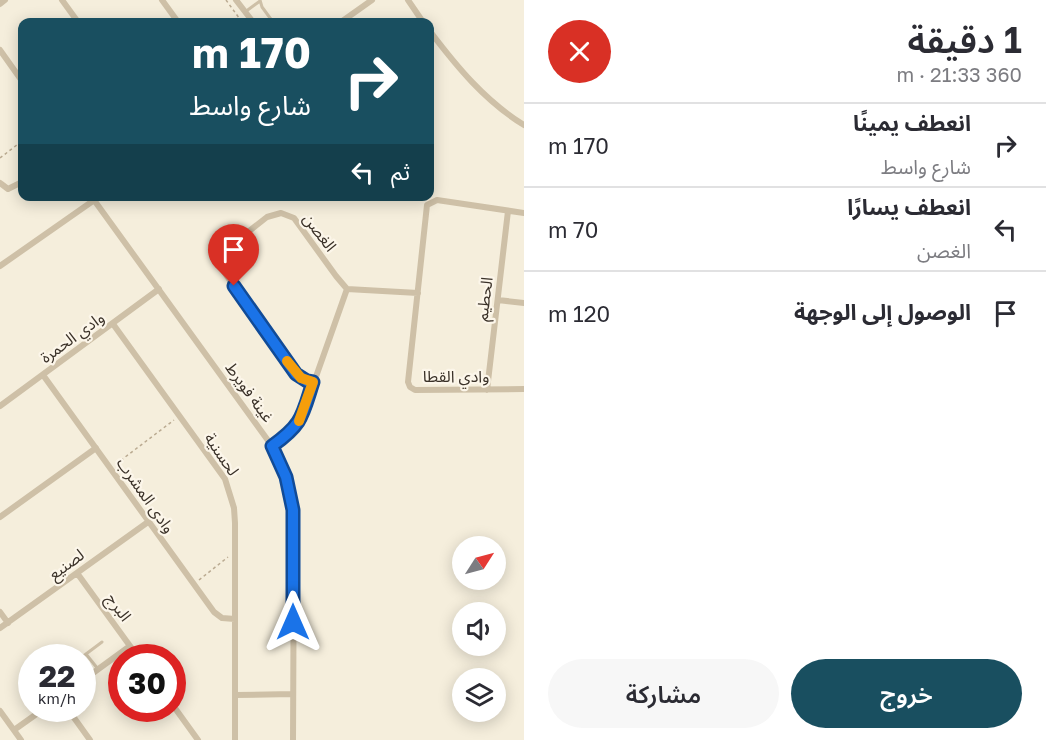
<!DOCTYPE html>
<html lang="ar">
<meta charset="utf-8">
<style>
:root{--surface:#fff;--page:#f7f7f7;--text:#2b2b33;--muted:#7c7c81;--line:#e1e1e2;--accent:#194f60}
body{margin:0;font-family:"Golos Text","Noto Sans Arabic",sans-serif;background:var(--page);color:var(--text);direction:rtl;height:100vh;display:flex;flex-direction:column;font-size:22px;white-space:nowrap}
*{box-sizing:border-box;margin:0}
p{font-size:20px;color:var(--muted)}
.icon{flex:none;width:33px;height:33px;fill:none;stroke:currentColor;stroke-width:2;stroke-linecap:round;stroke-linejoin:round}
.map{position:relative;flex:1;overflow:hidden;direction:ltr}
.panel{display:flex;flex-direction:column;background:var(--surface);width:522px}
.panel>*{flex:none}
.top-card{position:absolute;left:18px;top:18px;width:416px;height:183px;border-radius:12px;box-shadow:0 3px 15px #0003;direction:rtl;background:#194f60;color:#fff;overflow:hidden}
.needle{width:39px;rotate:54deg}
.buttons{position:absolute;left:452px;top:536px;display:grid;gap:12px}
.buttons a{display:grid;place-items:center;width:54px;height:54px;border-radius:50%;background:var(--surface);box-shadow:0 3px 15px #0003;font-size:30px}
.speed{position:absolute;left:18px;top:644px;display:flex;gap:12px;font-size:30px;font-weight:700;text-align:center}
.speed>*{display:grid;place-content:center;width:78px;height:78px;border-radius:50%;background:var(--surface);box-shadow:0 3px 15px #0003;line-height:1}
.speed small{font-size:15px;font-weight:400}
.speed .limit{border:9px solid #d22;background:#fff;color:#111}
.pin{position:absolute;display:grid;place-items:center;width:51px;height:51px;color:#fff;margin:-62px -26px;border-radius:50% 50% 50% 0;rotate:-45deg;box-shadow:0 0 6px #0007}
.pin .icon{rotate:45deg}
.me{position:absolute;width:66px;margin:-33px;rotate:0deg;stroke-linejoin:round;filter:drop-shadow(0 0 4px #0008)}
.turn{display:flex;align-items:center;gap:21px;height:126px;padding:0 24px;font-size:27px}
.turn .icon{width:78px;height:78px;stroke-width:2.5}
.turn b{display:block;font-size:42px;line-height:51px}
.then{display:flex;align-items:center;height:57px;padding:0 24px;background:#0003;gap:12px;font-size:22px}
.round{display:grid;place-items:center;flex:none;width:63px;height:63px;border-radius:32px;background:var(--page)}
.headline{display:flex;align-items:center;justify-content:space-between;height:102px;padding:0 24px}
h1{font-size:36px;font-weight:600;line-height:45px}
.cta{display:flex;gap:12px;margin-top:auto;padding:12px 24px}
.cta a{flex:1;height:69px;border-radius:36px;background:var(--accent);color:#fff;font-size:24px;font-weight:600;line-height:69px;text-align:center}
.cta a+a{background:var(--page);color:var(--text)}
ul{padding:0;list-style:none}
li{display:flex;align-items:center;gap:18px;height:84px;padding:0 24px;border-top:2px solid var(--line)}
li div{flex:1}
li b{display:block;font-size:22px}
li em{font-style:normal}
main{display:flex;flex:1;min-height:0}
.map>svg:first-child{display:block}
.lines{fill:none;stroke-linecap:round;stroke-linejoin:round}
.path{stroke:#baaa91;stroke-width:1.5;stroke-dasharray:3 3;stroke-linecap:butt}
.service{stroke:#cec0a7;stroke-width:3}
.minor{stroke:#cec0a7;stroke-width:6}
.route-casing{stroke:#114b97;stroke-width:15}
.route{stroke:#1a73e8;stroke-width:10}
.slow{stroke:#f59e0b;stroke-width:10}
.labels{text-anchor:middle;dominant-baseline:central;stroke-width:4.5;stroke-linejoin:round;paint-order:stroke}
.street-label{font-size:16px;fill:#3a3128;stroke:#fcf6ea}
</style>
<main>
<section class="panel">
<div class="headline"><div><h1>1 دقيقة</h1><p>360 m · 21:33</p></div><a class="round" style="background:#d93025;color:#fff"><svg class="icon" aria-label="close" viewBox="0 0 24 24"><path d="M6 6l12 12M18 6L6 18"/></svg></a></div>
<ul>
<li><svg class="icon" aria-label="right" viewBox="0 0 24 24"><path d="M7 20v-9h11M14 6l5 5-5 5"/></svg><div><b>انعطف يمينًا</b><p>شارع واسط</p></div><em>170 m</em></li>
<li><svg class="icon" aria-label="left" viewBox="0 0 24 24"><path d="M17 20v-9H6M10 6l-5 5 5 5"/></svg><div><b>انعطف يسارًا</b><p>الغصن</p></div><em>70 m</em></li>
<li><svg class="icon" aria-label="arrive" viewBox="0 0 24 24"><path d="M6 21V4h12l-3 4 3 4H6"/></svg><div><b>الوصول إلى الوجهة</b></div><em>120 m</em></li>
</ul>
<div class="cta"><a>خروج</a><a>مشاركة</a></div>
</section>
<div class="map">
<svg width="524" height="740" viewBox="0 0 524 740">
<rect width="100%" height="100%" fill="#f5eedc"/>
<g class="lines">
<path class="path" d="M226 0 242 22
M0 158 22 141
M116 464 174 420
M199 580 228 557"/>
<path class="service" d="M260 0 262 7 273 22
M245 12 260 1
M86 654 98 669
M82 657 102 642"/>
<path class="minor" d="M62 0 78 22
M162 0 178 22
M236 0 253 22
M408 0 423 22
M0 4 5 0
M341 22 372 0
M429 30C457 67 485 101 524 125
M0 50 22 81
M0 183 8 189 22 182
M94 200 272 446C286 472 292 497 294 527L293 740
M524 213 437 200 427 205 408 382 410 387 415 390 524 389
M0 266 100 196
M347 289 418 293
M498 300 524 303
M113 324 225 479 234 508 235 523V740
M43 375 214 612 222 618 235 619
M313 382 301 378 296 374 222 269 221 261 225 250 267 217 281 213 294 218 336 276 347 289
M487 390 508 211
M0 406 159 289
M272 446 291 433 301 419 347 289
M0 517 96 448
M77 573 138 657
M0 612 8 623
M0 628 148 522
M82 681 130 646
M236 695 293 694
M172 704 198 740
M67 708 90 740
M0 711 21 740
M14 730 45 708"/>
</g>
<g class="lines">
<defs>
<path id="route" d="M234 286 296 374 307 381 313 382C302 416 303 424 272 446L286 477 293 510V622"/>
</defs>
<use href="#route" class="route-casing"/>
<use href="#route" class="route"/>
<path class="slow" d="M287 361 301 378 313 382 299 421"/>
</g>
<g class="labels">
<g class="street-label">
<text transform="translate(320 232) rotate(53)">الغصن</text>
<text transform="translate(484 299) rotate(-83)">الحطيم</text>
<text transform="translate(72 337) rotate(-36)">وادي الحمرة</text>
<text x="456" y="376">وادي القطا</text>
<text transform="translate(250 392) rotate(54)">غينة فويرط</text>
<text transform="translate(222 454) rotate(56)">لحسنية</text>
<text transform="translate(146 495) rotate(55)">وادى المشرب</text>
<text transform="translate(66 564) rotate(-36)">لصنيع</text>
<text transform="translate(119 607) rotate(54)">البرج</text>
</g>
</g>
</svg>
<div class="buttons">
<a><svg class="needle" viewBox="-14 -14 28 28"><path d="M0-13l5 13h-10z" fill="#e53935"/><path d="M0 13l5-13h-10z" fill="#7c7c81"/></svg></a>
<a><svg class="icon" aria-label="sound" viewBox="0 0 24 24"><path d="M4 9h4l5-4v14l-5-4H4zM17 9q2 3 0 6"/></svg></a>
<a><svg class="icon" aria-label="layers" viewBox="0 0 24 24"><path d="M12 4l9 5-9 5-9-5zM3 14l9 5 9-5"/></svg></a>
</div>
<div class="speed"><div>22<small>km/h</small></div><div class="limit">30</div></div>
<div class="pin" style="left:234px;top:286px;background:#d93025"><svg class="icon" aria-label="arrive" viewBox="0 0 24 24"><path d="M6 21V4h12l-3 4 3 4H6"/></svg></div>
<svg class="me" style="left:293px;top:622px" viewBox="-20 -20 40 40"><path d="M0-17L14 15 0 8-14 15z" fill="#1a73e8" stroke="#fff" stroke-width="4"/></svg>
<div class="top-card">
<div class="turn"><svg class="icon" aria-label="right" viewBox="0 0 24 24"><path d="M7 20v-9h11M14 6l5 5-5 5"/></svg><div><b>170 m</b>شارع واسط</div></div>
<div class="then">ثم<svg class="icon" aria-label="left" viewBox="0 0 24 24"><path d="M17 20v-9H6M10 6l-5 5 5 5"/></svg></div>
</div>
</div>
</main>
